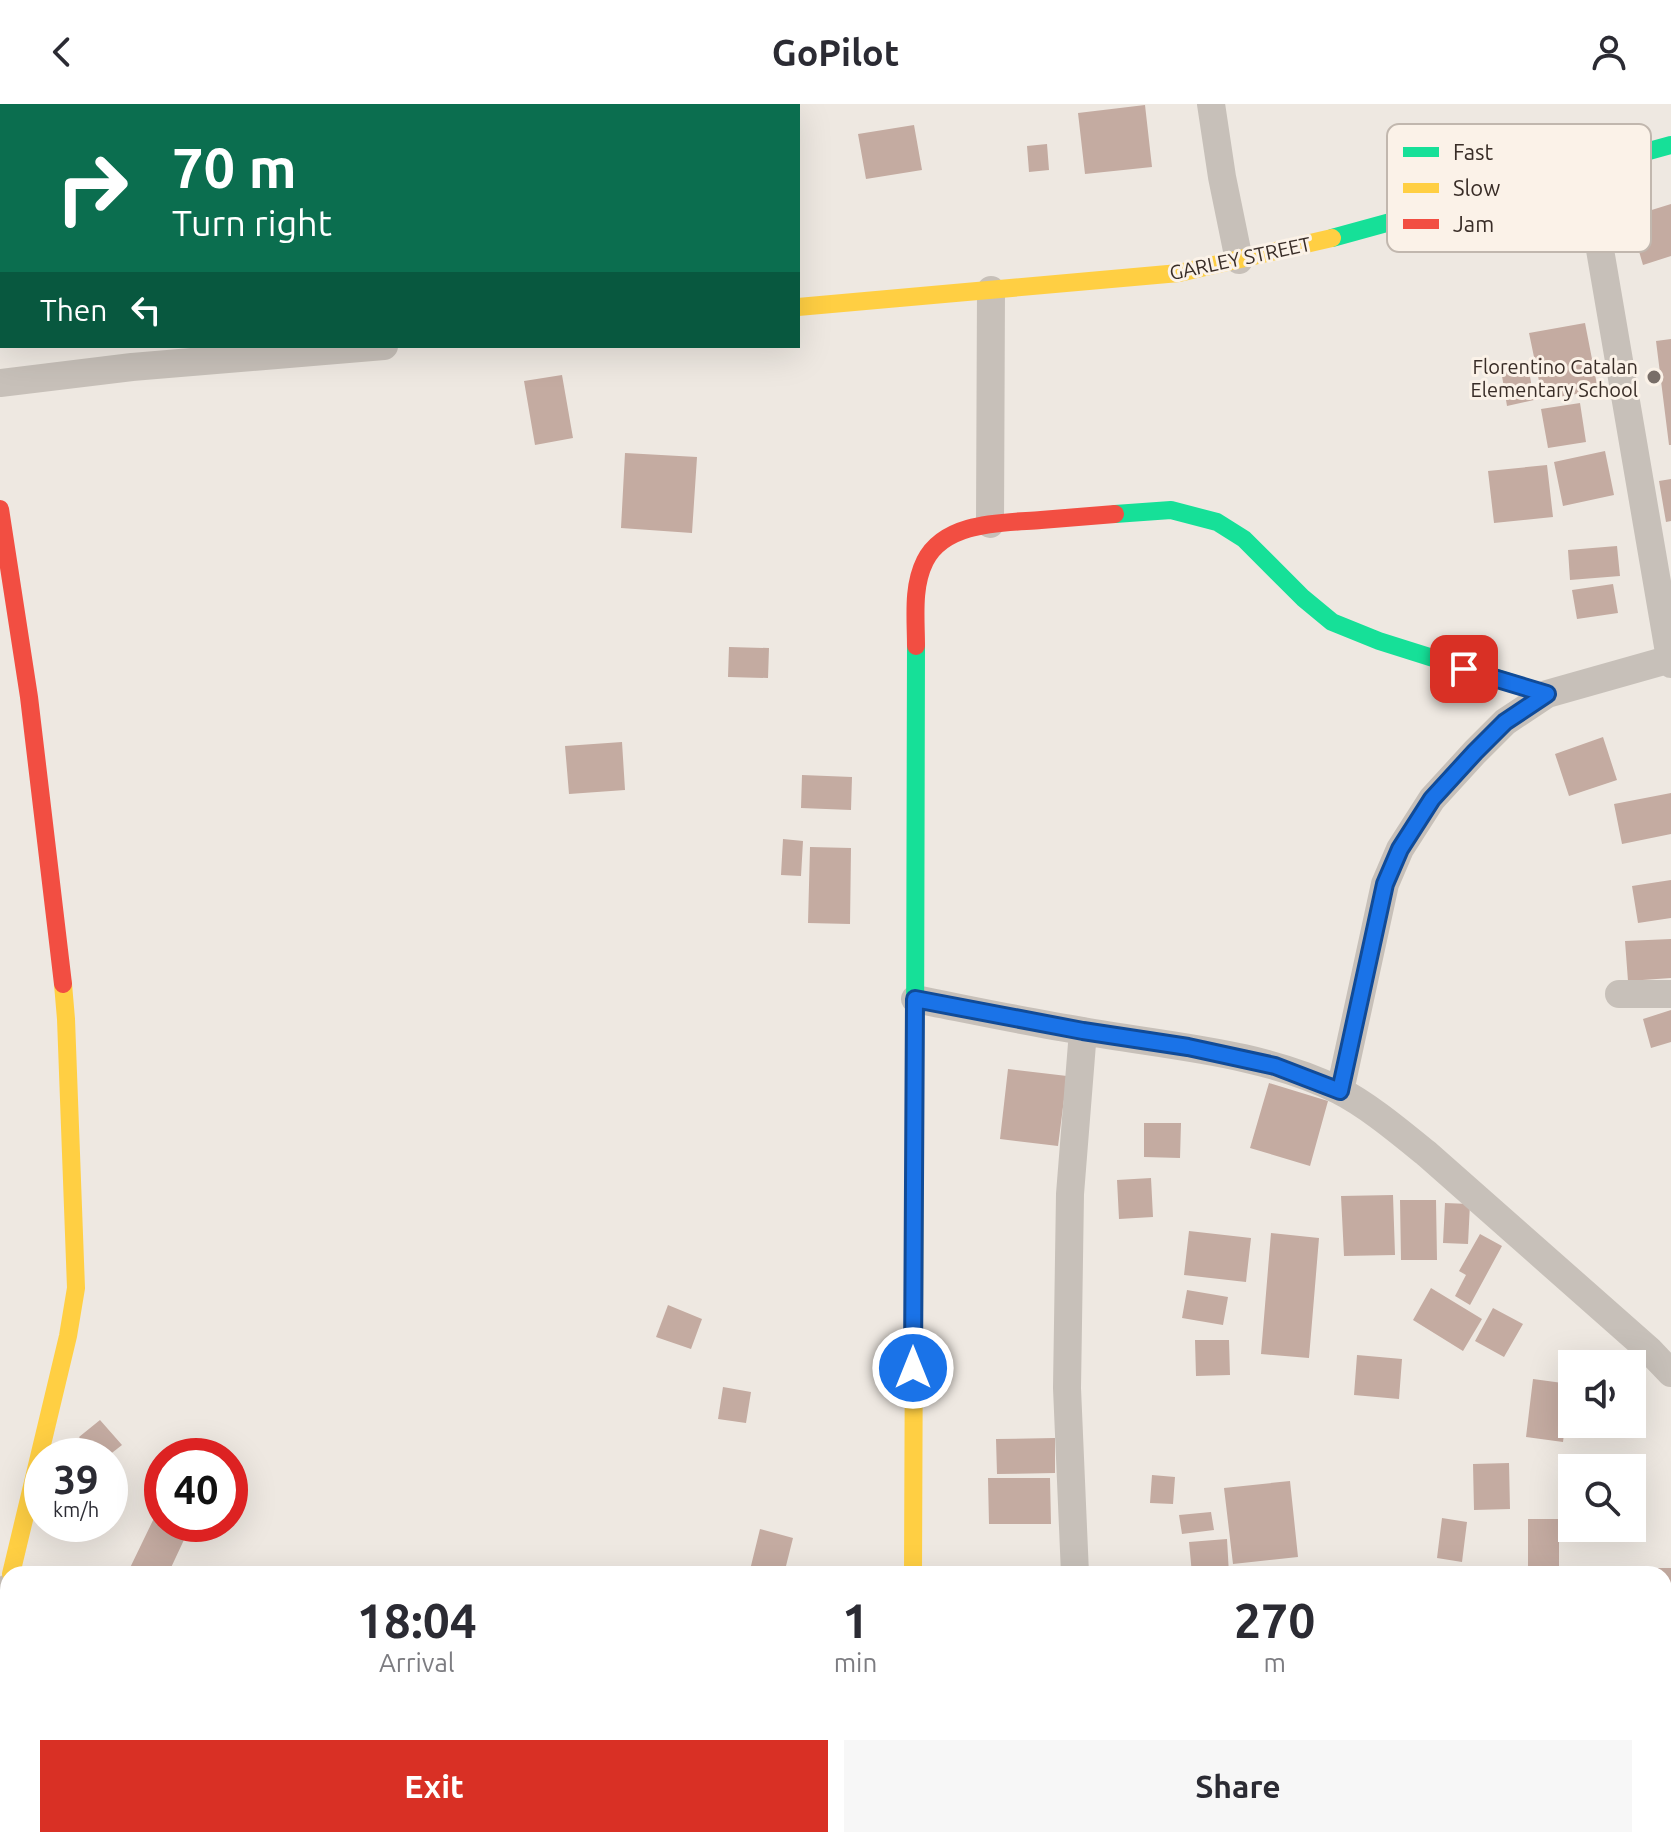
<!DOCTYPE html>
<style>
:root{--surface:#fff;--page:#f7f7f7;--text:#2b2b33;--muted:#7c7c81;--accent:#d93025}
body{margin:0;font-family:Ubuntu,sans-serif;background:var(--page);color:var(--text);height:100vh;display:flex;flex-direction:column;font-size:30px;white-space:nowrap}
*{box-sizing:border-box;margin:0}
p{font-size:26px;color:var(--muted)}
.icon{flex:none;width:44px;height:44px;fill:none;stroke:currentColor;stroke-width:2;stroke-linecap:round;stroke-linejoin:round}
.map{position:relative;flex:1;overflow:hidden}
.details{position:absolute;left:0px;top:1462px;width:1672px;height:282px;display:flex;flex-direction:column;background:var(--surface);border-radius:24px 24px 0 0;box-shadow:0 8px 32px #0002}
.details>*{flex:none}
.top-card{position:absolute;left:0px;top:0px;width:800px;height:244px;box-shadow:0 8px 32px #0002;background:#0b6e4f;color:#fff;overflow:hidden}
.tools{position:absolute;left:1558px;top:1246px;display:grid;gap:16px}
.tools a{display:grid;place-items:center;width:88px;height:88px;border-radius:0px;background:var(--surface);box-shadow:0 8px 32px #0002;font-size:40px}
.speed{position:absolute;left:24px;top:1334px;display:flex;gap:16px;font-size:40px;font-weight:700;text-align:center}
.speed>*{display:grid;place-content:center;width:104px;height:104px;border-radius:50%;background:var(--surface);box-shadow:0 8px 32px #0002;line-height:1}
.speed small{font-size:20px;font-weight:400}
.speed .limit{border:12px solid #d22;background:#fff;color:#111}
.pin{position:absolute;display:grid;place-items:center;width:68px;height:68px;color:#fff;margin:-34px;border-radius:16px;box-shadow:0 4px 12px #0006}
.me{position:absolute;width:88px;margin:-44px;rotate:0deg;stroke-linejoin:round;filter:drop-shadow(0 0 6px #0008)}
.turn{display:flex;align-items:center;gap:28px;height:168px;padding:0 40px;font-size:36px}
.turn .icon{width:104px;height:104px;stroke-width:2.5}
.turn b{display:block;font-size:56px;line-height:68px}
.then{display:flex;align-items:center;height:76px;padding:0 40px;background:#0003;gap:16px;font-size:30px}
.eta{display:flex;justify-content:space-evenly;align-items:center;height:136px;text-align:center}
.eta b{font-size:48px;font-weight:700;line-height:56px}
.primary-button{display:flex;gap:16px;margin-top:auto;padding:16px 40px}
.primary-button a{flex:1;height:92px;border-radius:0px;background:var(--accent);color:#fff;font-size:32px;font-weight:700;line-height:92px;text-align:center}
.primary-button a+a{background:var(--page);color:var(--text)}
header{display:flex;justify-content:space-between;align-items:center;height:104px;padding:0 40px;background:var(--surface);font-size:36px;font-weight:700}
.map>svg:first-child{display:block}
.building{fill:#c4aba1}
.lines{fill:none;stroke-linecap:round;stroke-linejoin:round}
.path{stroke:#c0b8b1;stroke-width:5;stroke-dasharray:4 4;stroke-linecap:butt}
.street{stroke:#c7c0b9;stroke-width:28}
.fast{stroke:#16e098;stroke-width:18}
.slow{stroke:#ffcf43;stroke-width:18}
.jam{stroke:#f24e42;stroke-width:18}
.route-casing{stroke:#114b97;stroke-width:20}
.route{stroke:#1a73e8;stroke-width:14}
.poi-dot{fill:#786e68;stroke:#fbf2e8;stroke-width:3}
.labels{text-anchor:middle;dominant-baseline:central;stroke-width:6;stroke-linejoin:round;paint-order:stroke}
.street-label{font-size:20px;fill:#392d27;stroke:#fbf2e8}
.poi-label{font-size:20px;fill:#392d27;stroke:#fbf2e8;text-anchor:end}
.key{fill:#fbf2e8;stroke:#c1b7ae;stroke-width:2}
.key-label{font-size:22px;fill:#392d27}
</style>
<header><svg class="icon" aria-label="back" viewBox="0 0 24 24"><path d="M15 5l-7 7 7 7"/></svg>GoPilot<svg class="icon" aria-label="person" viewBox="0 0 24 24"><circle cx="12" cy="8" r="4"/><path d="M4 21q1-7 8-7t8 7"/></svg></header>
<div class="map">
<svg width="1671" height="1743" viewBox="0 0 1671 1743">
<rect width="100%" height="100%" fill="#eee8e1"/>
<path class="building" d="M1145 1 1152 63 1085 70 1078 9Z
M914 21 922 66 866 75 858 30Z
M1047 40 1049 66 1029 68 1027 42Z
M1671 100V152L1643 161 1629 113Z
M1585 219 1598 286 1543 296 1529 229Z
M1671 235V341H1669L1656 237Z
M1528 261 1534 296 1507 302 1501 266Z
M562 271 573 334 535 341 524 277Z
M1580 299 1586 338 1548 344 1541 305Z
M1605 347 1614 391 1563 402 1554 358Z
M625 349 697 353 692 429 621 424Z
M1547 361 1553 413 1494 419 1488 367Z
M1671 375V417L1666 418 1659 377Z
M1617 442 1620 472 1570 476 1568 446Z
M1613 480 1618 509 1577 515 1572 486Z
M729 543 769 544 768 574 728 573Z
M1603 633 1617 676 1569 692 1555 650Z
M622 638 625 686 569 690 565 642Z
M802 671 852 673 851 706 801 704Z
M1671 689V730L1622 740 1614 700Z
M783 735 803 737 801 772 781 771Z
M810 743 851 744 850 820 808 819Z
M1671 776V814L1638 819 1632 782Z
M1671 835V874L1628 877 1625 837Z
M1671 906V938L1651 944 1643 915Z
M1008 965 1067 972 1058 1042 1000 1035Z
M1269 979 1328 997 1310 1062 1250 1044Z
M1144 1019H1181L1180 1054 1144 1053Z
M1151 1074 1153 1113 1119 1115 1117 1076Z
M1393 1091 1395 1151 1344 1152 1341 1092Z
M1400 1096H1436L1437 1156H1401Z
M1445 1099 1470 1100 1468 1140 1443 1139Z
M1189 1127 1251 1134 1246 1178 1184 1171Z
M1271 1129 1319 1134 1309 1254 1261 1250Z
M1480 1130 1502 1142 1470 1201 1455 1192 1466 1171 1459 1167Z
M1431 1184 1482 1215 1463 1247 1413 1216Z
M1187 1186 1228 1193 1223 1221 1182 1214Z
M668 1201 702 1215 691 1245 656 1233Z
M1493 1204 1523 1220 1504 1253 1475 1237Z
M1195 1236H1229L1230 1271 1196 1272Z
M1357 1251 1402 1255 1399 1295 1354 1291Z
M1533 1275 1570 1280 1563 1338 1526 1333Z
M723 1283 751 1288 746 1319 718 1315Z
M100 1316 122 1341 108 1352H94L79 1333Z
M1055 1334V1369L997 1370 996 1335Z
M1509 1359 1510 1405 1474 1406 1473 1360Z
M230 1371 245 1390 230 1402Z
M1152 1371 1175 1373 1173 1400 1150 1399Z
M988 1374H1050L1051 1420H989Z
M1290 1377 1298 1453 1233 1460 1224 1384Z
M157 1408 162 1410V1420H183L190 1423 168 1470H127Z
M1211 1408 1214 1426 1182 1430 1179 1411Z
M1442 1414 1467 1418 1462 1458 1437 1454Z
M1528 1415H1559V1465L1528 1464Z
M760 1425 793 1434 784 1470H749Z
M1227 1435 1229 1470H1192L1189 1438Z
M1635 1464H1671V1507L1664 1506V1470H1635Z"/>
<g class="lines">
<path class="path" d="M0 220 2 227"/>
<path class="street" d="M439 0 440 2
M1211 0 1222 73 1239 156
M676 2V0
M1586 64 1671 560
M0 279 132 263 384 242
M990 420 991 186
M1619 890H1671
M915 895C971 906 1027 918 1083 927 1166 942 1262 948 1338 986 1368 1001 1401 1029 1427 1050L1649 1246 1671 1269
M1340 987 1385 780 1400 745 1432 695 1475 648 1505 618 1547 590 1671 555
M1075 1470 1067 1284 1070 1090 1083 927
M0 1520 8 1484
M922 1736V1743"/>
<path class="fast" d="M1332 134 1671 41
M1115 410 1171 406 1217 418 1244 435 1303 494 1332 518 1379 537 1547 590
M915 956 916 542"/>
<path class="slow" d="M798 203 1179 169 1332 134
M11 1470 68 1232 76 1184 66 915 63 880
M913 1470 915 956"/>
<path class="jam" d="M0 405 29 593 63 880
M916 542C916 514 912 483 925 457 945 417 1003 419 1041 416 1066 414 1090 412 1115 410"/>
</g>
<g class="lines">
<defs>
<path id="route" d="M913 1264 915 895 1083 927 1188 943 1275 962 1340 987 1385 780 1400 745 1432 695 1475 648 1505 618 1547 590 1464 565"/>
</defs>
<use href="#route" class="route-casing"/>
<use href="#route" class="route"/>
</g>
<circle class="poi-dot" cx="1654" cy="273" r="8"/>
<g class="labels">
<g class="street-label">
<text transform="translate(1240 154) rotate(-12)">GARLEY STREET</text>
</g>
<g class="poi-label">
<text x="1638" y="262">Florentino Catalan<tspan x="1638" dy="23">Elementary School</tspan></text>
</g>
</g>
<rect x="1387" y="20" width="264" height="128" rx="12" class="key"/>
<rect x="1403" y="43" width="36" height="10" fill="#16e098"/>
<rect x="1403" y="79" width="36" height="10" fill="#ffcf43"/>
<rect x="1403" y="115" width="36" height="10" fill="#f24e42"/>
<g class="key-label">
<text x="1453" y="56">Fast</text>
<text x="1453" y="92">Slow</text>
<text x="1453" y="128">Jam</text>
</g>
</svg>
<div class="tools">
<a><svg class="icon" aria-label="sound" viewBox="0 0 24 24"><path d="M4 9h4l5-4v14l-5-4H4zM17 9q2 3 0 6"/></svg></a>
<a><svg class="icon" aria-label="search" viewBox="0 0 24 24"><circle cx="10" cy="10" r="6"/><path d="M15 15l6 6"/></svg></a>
</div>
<div class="speed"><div>39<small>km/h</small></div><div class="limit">40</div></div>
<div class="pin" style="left:1464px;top:565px;background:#d93025"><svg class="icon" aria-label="arrive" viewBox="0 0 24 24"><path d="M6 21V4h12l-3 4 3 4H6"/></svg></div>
<svg class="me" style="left:913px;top:1264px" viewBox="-20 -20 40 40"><circle r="17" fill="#1a73e8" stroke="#fff" stroke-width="3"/><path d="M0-11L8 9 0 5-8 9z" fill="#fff"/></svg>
<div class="top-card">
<div class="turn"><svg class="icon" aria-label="right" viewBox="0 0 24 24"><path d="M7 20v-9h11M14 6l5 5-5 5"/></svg><div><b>70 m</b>Turn right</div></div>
<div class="then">Then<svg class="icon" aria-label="left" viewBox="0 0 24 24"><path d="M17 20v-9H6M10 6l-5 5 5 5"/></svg></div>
</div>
<section class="details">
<div class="eta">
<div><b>18:04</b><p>Arrival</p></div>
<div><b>1</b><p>min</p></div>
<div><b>270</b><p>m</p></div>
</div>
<div class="primary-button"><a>Exit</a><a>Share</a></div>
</section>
</div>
